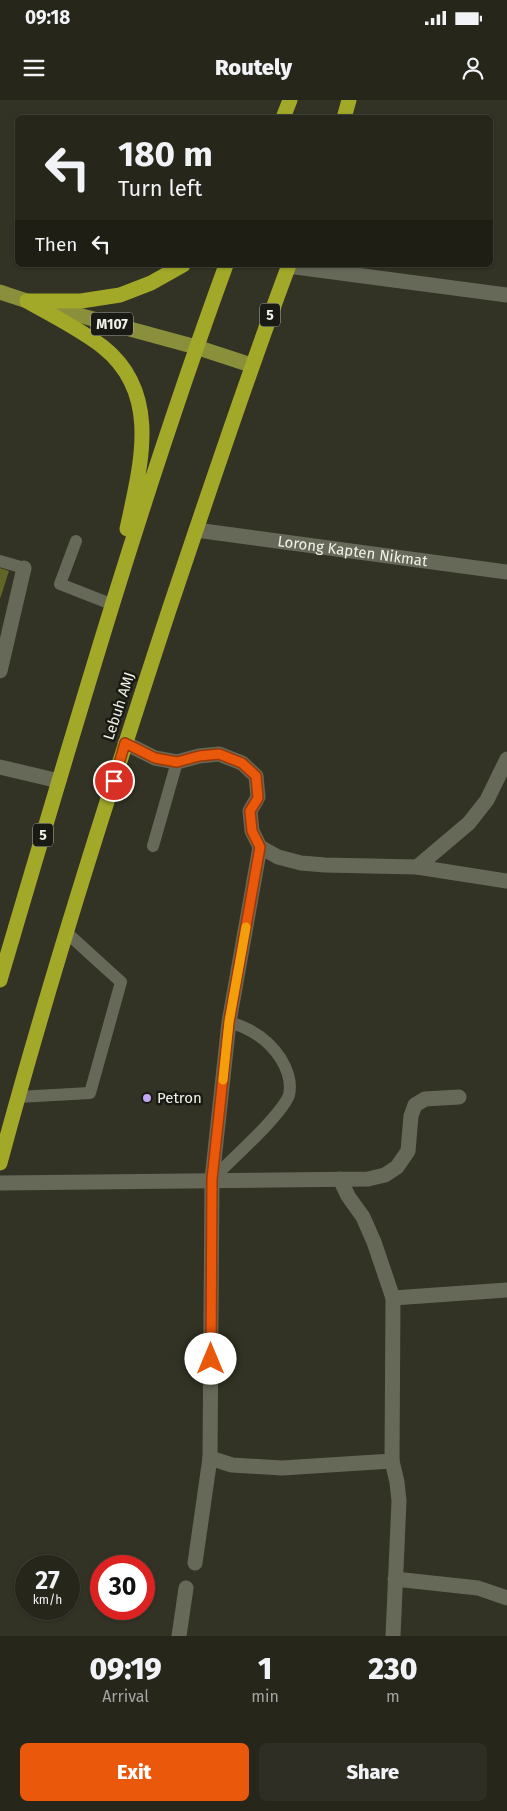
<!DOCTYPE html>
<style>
:root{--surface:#26261b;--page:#2e2e24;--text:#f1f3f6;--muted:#a4a5a3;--line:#42433a;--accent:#ea580c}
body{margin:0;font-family:"Fira Sans",sans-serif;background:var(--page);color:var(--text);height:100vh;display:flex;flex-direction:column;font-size:19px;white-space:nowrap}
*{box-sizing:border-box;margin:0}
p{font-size:16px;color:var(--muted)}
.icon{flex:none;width:28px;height:28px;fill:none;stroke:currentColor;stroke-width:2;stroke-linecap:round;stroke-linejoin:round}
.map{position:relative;height:1536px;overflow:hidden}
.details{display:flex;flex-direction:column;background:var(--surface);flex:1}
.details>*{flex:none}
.guide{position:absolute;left:15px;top:15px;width:478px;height:152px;border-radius:8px;box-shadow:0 1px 4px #0004,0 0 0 1px var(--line);background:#26261b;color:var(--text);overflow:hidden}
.speed{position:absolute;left:15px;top:1455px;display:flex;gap:10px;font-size:25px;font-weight:700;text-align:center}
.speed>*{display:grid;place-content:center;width:65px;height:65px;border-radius:50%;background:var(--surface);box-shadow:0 1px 4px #0004,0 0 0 1px var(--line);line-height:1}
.speed small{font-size:12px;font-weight:400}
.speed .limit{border:8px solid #d22;background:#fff;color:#111}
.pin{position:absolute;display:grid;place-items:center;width:42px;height:42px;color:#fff;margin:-21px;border:2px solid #fff;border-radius:50%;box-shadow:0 1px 5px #0007}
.me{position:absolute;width:55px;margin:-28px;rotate:0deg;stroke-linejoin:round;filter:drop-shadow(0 0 4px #0008)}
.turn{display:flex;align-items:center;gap:18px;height:105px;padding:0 20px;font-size:22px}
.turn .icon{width:65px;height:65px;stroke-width:2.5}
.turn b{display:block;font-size:35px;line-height:42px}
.then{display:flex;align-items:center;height:48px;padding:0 20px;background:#0003;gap:10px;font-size:19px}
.eta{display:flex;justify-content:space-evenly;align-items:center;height:85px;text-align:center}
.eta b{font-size:30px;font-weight:800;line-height:35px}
.cta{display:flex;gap:10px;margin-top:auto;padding:10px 20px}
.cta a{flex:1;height:58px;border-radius:8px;background:var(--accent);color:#fff;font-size:20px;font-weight:800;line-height:58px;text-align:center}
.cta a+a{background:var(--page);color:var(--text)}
.status{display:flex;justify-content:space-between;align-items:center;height:35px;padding:0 25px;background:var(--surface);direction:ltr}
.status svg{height:14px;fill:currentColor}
header{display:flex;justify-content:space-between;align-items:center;height:65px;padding:0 20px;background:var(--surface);font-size:22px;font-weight:800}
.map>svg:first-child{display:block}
.building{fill:#616525}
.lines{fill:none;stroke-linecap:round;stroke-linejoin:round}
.lane{stroke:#676958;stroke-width:12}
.street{stroke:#676958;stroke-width:15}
.primary{stroke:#8a8f3b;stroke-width:15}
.highway{stroke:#a2a828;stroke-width:15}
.route-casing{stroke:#983908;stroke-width:12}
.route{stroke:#ea580c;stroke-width:9}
.slow{stroke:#f59e0b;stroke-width:9}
.poi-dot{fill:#c3a7f2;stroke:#1a1a14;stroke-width:2}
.labels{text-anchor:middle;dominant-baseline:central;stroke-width:5;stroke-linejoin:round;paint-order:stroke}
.shield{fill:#1a1a14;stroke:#afb0a8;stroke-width:1}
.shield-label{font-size:14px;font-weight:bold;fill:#eff1e7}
.street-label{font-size:15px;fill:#eff1e7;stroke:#1a1a14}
.poi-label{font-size:15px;fill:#eff1e7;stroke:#1a1a14;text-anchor:start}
</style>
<div class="status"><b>09:18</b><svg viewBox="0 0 49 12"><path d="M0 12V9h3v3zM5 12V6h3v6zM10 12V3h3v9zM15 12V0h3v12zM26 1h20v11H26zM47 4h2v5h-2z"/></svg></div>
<header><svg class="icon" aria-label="menu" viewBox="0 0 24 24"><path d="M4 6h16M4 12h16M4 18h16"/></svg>Routely<svg class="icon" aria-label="person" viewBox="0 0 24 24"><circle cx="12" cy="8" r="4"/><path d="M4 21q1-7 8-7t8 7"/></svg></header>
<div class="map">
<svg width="507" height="1536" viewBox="0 0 507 1536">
<rect width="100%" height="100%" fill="#323324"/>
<path class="building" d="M0 468 9 471 0 499Z"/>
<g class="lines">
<path class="lane" d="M76 441 60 484 111 504
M0 461 24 468
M153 746 177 662
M18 997 90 993 121 882 67 833
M212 1079C229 1062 282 1015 289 995 292 982 287 969 281 959 269 940 250 928 229 922"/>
<g class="street">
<path d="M288 166 507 195"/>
<path id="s1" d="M196 430 507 472"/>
<path d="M0 571 24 468"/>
<path d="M125 643 155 658 177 662 199 656 219 654 242 663 256 676 258 697 250 711 252 731 260 747 278 757 301 763 325 765 417 767 507 781"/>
<path d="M0 667 59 681"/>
<path d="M417 767 469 723 487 700 507 659"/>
<path d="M0 1083 368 1079 385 1075 397 1067 408 1051 411 1016 415 1005 425 999 459 997"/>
<path d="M393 1198 507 1190"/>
<path d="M210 1358 232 1365 282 1368 392 1361 393 1198 374 1142 363 1117 348 1096 340 1079"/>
<path d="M392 1361 397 1382 399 1401 393 1536"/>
<path d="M195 1463 210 1358 212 1079 229 922 260 747"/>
<path d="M395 1479 478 1488 507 1498"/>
<path d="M179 1536 186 1488"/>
</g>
<path class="primary" d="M0 192 27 201 196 247 251 265"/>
<path class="highway" d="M283 18 290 0
M344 18 349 0
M27 201C53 216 80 229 103 247 162 294 140 367 127 429
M29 201H81L120 195 151 183 183 165
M0 880C71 640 140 400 226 165
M0 1063C50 877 109 693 169 510 208 395 246 279 289 165"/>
</g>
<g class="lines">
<defs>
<path id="route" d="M114 681 125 643 155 658 177 662 199 656 219 654 242 663 256 676 258 698 250 711 252 731 260 747 229 922 212 1079 211 1259"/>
</defs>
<use href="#route" class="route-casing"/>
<use href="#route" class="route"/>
<path class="slow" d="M223 980 229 922 246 827"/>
</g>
<circle class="poi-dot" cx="147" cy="998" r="5"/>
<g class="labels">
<g class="shield">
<rect x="260" y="203.5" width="20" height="23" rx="4"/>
<rect x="91" y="212.5" width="42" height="23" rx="4"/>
<rect x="33" y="723.5" width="20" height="23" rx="4"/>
</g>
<g class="shield-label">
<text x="270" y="215">5</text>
<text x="112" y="224">M107</text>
<text x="43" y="735">5</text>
</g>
<g class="street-label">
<text stroke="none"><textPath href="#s1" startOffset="158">Lorong Kapten Nikmat</textPath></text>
<text transform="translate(119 606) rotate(-72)">Lebuh AMJ</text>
</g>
<g class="poi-label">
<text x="157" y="998">Petron</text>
</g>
</g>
</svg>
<div class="speed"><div>27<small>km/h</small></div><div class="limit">30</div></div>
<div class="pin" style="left:114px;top:681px;background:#d93025"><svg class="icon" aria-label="arrive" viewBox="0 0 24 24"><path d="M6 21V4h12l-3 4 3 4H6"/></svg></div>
<svg class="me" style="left:211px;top:1259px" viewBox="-20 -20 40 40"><circle r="19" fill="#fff"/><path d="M0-13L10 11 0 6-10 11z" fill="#ea580c"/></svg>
<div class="guide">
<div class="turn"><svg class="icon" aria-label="left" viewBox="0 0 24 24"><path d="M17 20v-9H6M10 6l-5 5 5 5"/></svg><div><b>180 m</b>Turn left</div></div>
<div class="then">Then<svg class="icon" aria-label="left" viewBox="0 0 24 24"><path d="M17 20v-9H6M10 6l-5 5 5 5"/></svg></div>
</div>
</div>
<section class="details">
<div class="eta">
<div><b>09:19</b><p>Arrival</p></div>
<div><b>1</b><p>min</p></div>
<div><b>230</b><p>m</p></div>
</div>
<div class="cta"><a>Exit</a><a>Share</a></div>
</section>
